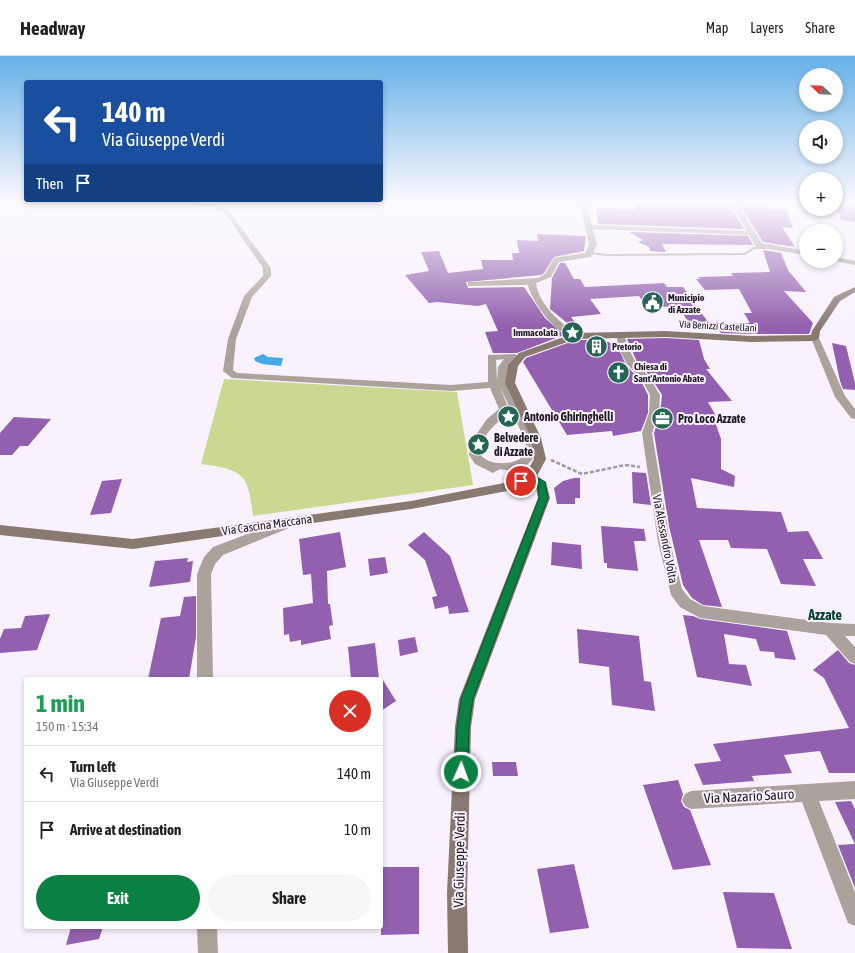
<!DOCTYPE html>
<meta charset="utf-8">
<style>
:root{--surface:#fff;--page:#f6f6f6;--text:#202124;--muted:#757577;--line:#e0e0e0;--accent:#0b8043}
body{margin:0;font-family:"Asap Condensed",sans-serif;background:var(--page);color:var(--text);height:100vh;display:flex;flex-direction:column;font-size:15px;white-space:nowrap}
*{box-sizing:border-box;margin:0}
p{font-size:13px;color:var(--muted)}
.icon{flex:none;width:22px;height:22px;fill:none;stroke:currentColor;stroke-width:2;stroke-linecap:round;stroke-linejoin:round}
.map{position:relative;flex:1;overflow:hidden}
.side{position:absolute;left:24px;top:621px;width:359px;height:252px;display:flex;flex-direction:column;background:var(--surface);border-radius:4px;box-shadow:0 2px 6px #0003}
.side>*{flex:none}
.hud{position:absolute;left:24px;top:24px;width:359px;height:122px;border-radius:4px;box-shadow:0 2px 6px #0003;background:#1a4fa0;color:#fff;overflow:hidden}
.needle{width:26px;rotate:293deg}
.fabs{position:absolute;left:799px;top:12px;display:grid;gap:8px}
.fabs a{display:grid;place-items:center;width:44px;height:44px;border-radius:50%;background:var(--surface);box-shadow:0 2px 6px #0003;font-size:20px}
.pin{position:absolute;display:grid;place-items:center;width:34px;height:34px;color:#fff;margin:-17px;border:2px solid #fff;border-radius:50%;box-shadow:0 1px 4px #0007}
.me{position:absolute;width:44px;margin:-22px;rotate:2deg;stroke-linejoin:round;filter:drop-shadow(0 0 3px #0008)}
.turn{display:flex;align-items:center;gap:14px;height:84px;padding:0 12px;font-size:18px}
.turn .icon{width:52px;height:52px;stroke-width:2.5}
.turn b{display:block;font-size:28px;line-height:34px}
.then{display:flex;align-items:center;height:38px;padding:0 12px;background:#0003;gap:8px;font-size:15px}
.round{display:grid;place-items:center;flex:none;width:42px;height:42px;border-radius:21px;background:var(--page)}
.headline{display:flex;align-items:center;justify-content:space-between;height:68px;padding:0 12px}
h1{font-size:24px;font-weight:700;line-height:30px;color:#1e9e55}
.action{display:flex;gap:8px;margin-top:auto;padding:8px 12px}
.action a{flex:1;height:46px;border-radius:24px;background:var(--accent);color:#fff;font-size:16px;font-weight:700;line-height:46px;text-align:center}
.action a+a{background:var(--page);color:var(--text)}
ul{padding:0;list-style:none}
li{display:flex;align-items:center;gap:12px;height:56px;padding:0 12px;border-top:1px solid var(--line)}
li div{flex:1}
li b{display:block;font-size:15px}
li em{font-style:normal}
header{display:flex;align-items:center;gap:24px;box-sizing:border-box;height:56px;padding:0 20px;background:var(--surface);border-bottom:1px solid var(--line)}
header strong{font-size:19px}
nav{display:flex;gap:22px;margin-inline-start:auto;font-size:14px}
.map>svg:first-child{display:block}
.green{fill:#cbd891}
.water{fill:#44aae5}
.building{fill:#9260ae}
.lines{fill:none;stroke-linecap:round;stroke-linejoin:round}
.path{stroke:#a099a4;stroke-width:2.5;stroke-dasharray:4 2;stroke-linecap:butt}
.lane{fill:#aba29b;fill-rule:evenodd}
.street{fill:#aba29b;fill-rule:evenodd}
.secondary{fill:#887a71;fill-rule:evenodd}
.route{fill:#0b8043;stroke:#07532c}
.labels{text-anchor:middle;dominant-baseline:central;stroke-width:4;stroke-linejoin:round;paint-order:stroke}
.far-poi-label{font-size:10px;font-weight:bold;fill:#211c23;stroke:#f9f1fe;text-anchor:start}
.far-street-label{font-size:10px;fill:#211c23;stroke:#f9f1fe}
.poi-label{font-size:12px;font-weight:bold;fill:#211c23;stroke:#f9f1fe;text-anchor:start}
.street-label{font-size:12px;fill:#211c23;stroke:#f9f1fe}
.quarter-label{font-size:14px;font-weight:bold;fill:#084033;stroke:#f9f1fe}
.near-street-label{font-size:14px;fill:#211c23;stroke:#f9f1fe}
</style>
<header>
<strong>Headway</strong>
<nav><a>Map</a><a>Layers</a><a>Share</a></nav>
</header>
<div class="map">
<svg width="855" height="897" viewBox="0 0 855 897">
<rect width="100%" height="100%" fill="#f9f1fe"/>
<path class="green" d="M224 323 457 336 473 429 253 460C248 417 244 414 201 408Z"/>
<path class="water" d="M263 298 268 301 283 302 281 310 262 308 255 305 254 302Z"/>
<path class="building" d="M636 145 728 147 744 173 598 168 596 152 635 154Z
M737 145H767L768 153 786 154 793 172 782 171 795 191 763 186Z
M836 147 855 149V166L841 164Z
M629 176 748 180 753 189 662 188 666 196H663L650 195 649 191 638 186 643 184Z
M537 178 586 180 584 195 554 201 544 217 541 219 466 226 468 232 524 231 545 262 564 279 517 297H493L485 276 498 275 486 248 478 250 437 246 429 247 405 219 429 215 421 196 439 195 448 217 483 213 481 204H513L512 197H519L517 184 538 185Z
M763 194 781 197 788 214 806 236 784 235 813 267 809 278H752L721 277 715 267H750L744 257H752L739 233 705 234 696 223H700L698 221 733 220 731 217 770 216Z
M560 207H565L574 223H580L585 231 664 227 667 231H683L713 273 691 272 680 252 677 253 676 250 648 252 639 240 590 243 601 258 571 261 582 275H577L550 253 552 222Z
M665 282 699 284 704 303 710 313H706L732 345 708 346 716 360H713L721 383V413L735 420 734 431 691 422 697 452 781 456 788 476 808 475 823 503H803L816 530 781 528 767 493 731 492 728 484H699L722 551 703 549 692 542 683 529 669 470 654 377 660 358 662 339 650 320 637 306 627 283Z
M576 284H602L617 289 626 309 641 325 648 339V357L641 375 613 380 612 375 567 379 523 306 526 302Z
M832 287 846 290 855 327V334L843 333 840 325Z
M14 361 51 363 28 390H20L12 399H0V377Z
M632 416 646 417 651 449 633 447Z
M574 422H580V442H575V448H557L554 432 563 425Z
M122 423 111 457 90 459 102 425Z
M601 470 644 473 646 485H634L638 515 607 512V507H604Z
M340 476 346 511 327 515 328 548H330L333 569 329 570 331 583 301 589V584L290 586 289 578 284 579 283 552 313 547 311 518 303 519 299 483Z
M424 476 450 500 469 556 449 558 448 550 435 553 432 541 437 540 425 504 408 489Z
M552 486 581 489 582 513 551 509Z
M385 501 388 517 370 520 368 503Z
M188 502 187 506 193 505 190 526 149 531 155 505Z
M196 540V581L189 623H148L161 562 180 560 184 541Z
M50 558 37 594 0 597V583L4 573 21 572 25 560Z
M683 559 693 560 700 563 787 575 796 604 775 602 774 596 760 595 756 583 724 578 729 608 746 609 752 630 697 621Z
M577 573 639 580 644 625 651 626 655 655 612 649 609 611 579 607Z
M415 581 418 596 400 600 398 584Z
M375 587 379 623H351L348 591Z
M838 594 849 607 855 609V717H829L820 695 784 699 792 717 752 720 754 725 703 729 694 708 721 705 713 688 849 672 824 622 813 614Z
M381 621 396 645 381 655Z
M492 706H516L518 720H493Z
M678 724 683 738 681 745 684 751 690 754 711 809 673 814 643 729Z
M851 745 855 753V788L835 746Z
M855 788V832L838 789Z
M574 808 589 872 550 877 537 813Z
M381 811H419V878L381 879Z
M723 836 774 837 792 893 737 892Z
M71 871H103L99 883 66 889Z"/>
<g class="lines">
<path class="path" d="M551 404 582 418 625 409 640 411"/>
<path class="lane" d="M753 191H769L771 192 769 193H755L745 199 608 200 590 198 588 197 590 196 608 198 744 197Z"/>
<path class="street" d="M164 145 213 147 228 154 271 212V220L252 241 236 283 233 314 237 317 451 329 488 326V299L515 298 517 300 508 311V324L515 327 511 330 536 386C537 405 526 414 507 414 505 414 500 413 498 414 496 415 495 416 493 417L475 408 469 399 471 386 487 363 499 353 490 332 451 335 232 322 223 315 228 283 244 240 263 220V212L224 156 212 151ZM504 303 498 311 497 325 496 304ZM500 331 526 386 524 399C516 410 488 410 481 399 480 376 498 369 509 354Z
M579 145H585L592 169 747 175 729 145H735L762 187 806 195V199L756 191 749 179 593 173 597 188 591 201 559 206 551 221 536 227C539 249 561 268 578 278V282L575 283C556 278 532 247 528 229L468 230V226H471L538 222 545 218 554 202 585 197 589 188Z
M836 201 855 205V209L835 205Z
M620 276 624 279 629 293 636 307 649 321 660 339 659 357 652 377 670 486 682 533 690 543 703 550 830 567 855 568V580H845L855 591V608L850 606 826 579 700 562 680 551 671 539 658 486 642 377 649 357 650 339 642 324 627 308 619 293 616 279Z
M815 279 819 282 845 340 855 353V363L851 362 835 341 811 282Z
M290 462 294 464 296 467 294 470 223 499 215 508 211 518 213 623H197V518L204 501 213 491Z
M855 725V743L819 745 855 836V870L848 867 802 746 691 753 685 750 682 744 685 738 691 735Z
M197 871H217L218 897H198Z"/>
<path class="secondary" d="M855 231V236L840 245 820 275 819 282 815 285 752 286 665 281 576 283 525 301 518 310 515 327 541 382 546 403 537 420 546 426 550 442 475 643 471 671 467 837 468 897H448L447 837 455 671 459 643 538 442 536 431 529 426 512 434 411 453 133 493 0 479V469L133 483 411 445 509 426 526 418 534 403 531 382 505 327 508 309 519 297 575 277 665 275 752 280 811 279 812 275 834 241Z"/>
</g>
<linearGradient id="sky" x2="0" y2="1"><stop stop-color="#66b0e7"/><stop offset="0.54" stop-color="#fcf9ff"/><stop offset="1" stop-color="#fcf9ff" stop-opacity="0"/></linearGradient>
<rect width="855" height="271" fill="url(#sky)"/>
<path class="route" d="M530 418 545 426 548 442 473 643 469 671 468 716 466 721 461 722 457 721 455 716 457 671 461 643 539 442 538 430 530 425 521 428 517 425Z"/>
<defs>
<symbol id="civic-disc" viewBox="-11 -11 22 22"><circle r="9.5" fill="#246554" stroke="#f9f1fe"/><path d="M-.6-6.5H3V-4.5H.6V-3L4-1V1h2V6H-6V1h2V-1L-.6-3ZM-1.2 2.5V6h2.4V2.5Z" fill="#fff"/></symbol>
<symbol id="sight-disc" viewBox="-11 -11 22 22"><circle r="9.5" fill="#246554" stroke="#f9f1fe"/><path d="M0-6L1.8-2.2L6-1.7L2.9 1.2L3.7 5.4L0 3.3L-3.7 5.4L-2.9 1.2L-6-1.7L-1.8-2.2Z" fill="#fff"/></symbol>
<symbol id="building-disc" viewBox="-11 -11 22 22"><circle r="9.5" fill="#246554" stroke="#f9f1fe"/><path d="M-4-6H4V6H1V3H-1V6H-4ZM-2.5-4.3h1.7v1.8h-1.7ZM.8-4.3h1.7v1.8H.8ZM-2.5-1h1.7V.8h-1.7ZM.8-1h1.7V.8H.8Z" fill="#fff"/></symbol>
<symbol id="church-disc" viewBox="-11 -11 22 22"><circle r="9.5" fill="#246554" stroke="#f9f1fe"/><path d="M-1.2-6h2.4v3.5h3.3v2.4h-3.3V6h-2.4V-.1h-3.3v-2.4h3.3Z" fill="#fff"/></symbol>
<symbol id="office-disc" viewBox="-11 -11 22 22"><circle r="9.5" fill="#246554" stroke="#f9f1fe"/><path d="M-6-3h4V-5.5h4V-3h4V5H-6ZM-1-4.5V-3h2v-1.5ZM-6 0V1H6V0Z" fill="#fff"/></symbol>
</defs>
<g fill-rule="evenodd">
<use href="#civic-disc" x="640" y="234" width="25" height="25"/>
<use href="#sight-disc" x="560" y="264" width="25" height="25"/>
<use href="#building-disc" x="584" y="278" width="25" height="25"/>
<use href="#church-disc" x="606" y="304" width="25" height="25"/>
<use href="#sight-disc" x="496" y="348" width="25" height="25"/>
<use href="#office-disc" x="650" y="350" width="25" height="25"/>
<use href="#sight-disc" x="466" y="376" width="25" height="25"/>
</g>
<g class="labels">
<g class="far-poi-label">
<text x="668" y="241">Municipio<tspan x="668" dy="12">di Azzate</tspan></text>
<text x="558" y="276" text-anchor="end">Immacolata</text>
<text x="612" y="290">Pretorio</text>
<text x="634" y="310">Chiesa di<tspan x="634" dy="12">Sant'Antonio Abate</tspan></text>
</g>
<g class="far-street-label">
<text transform="translate(718 270) rotate(3)">Via Benizzi Castellani</text>
</g>
<g class="poi-label">
<text x="524" y="361">Antonio Ghiringhelli</text>
<text x="678" y="363">Pro Loco Azzate</text>
<text x="494" y="382">Belvedere<tspan x="494" dy="14">di Azzate</tspan></text>
</g>
<g class="street-label">
<text transform="translate(267 469) rotate(-8)">Via Cascina Maccana</text>
<text transform="translate(665 483) rotate(79)">Via Alessandro Volta</text>
</g>
<g class="quarter-label">
<text x="825" y="559">Azzate</text>
</g>
<g class="near-street-label">
<text transform="translate(749 740) rotate(-3)">Via Nazario Sauro</text>
<text transform="translate(459 804) rotate(-89)">Via Giuseppe Verdi</text>
</g>
</g>
</svg>
<div class="fabs">
<a><svg class="needle" viewBox="-14 -14 28 28"><path d="M0-13l5 13h-10z" fill="#e53935"/><path d="M0 13l5-13h-10z" fill="#757577"/></svg></a>
<a><svg class="icon" aria-label="sound" viewBox="0 0 24 24"><path d="M4 9h4l5-4v14l-5-4H4zM17 9q2 3 0 6"/></svg></a>
<a>+</a>
<a>−</a>
</div>
<div class="pin" style="left:521px;top:425px;background:#d93025"><svg class="icon" aria-label="arrive" viewBox="0 0 24 24"><path d="M6 21V4h12l-3 4 3 4H6"/></svg></div>
<svg class="me" style="left:461px;top:716px" viewBox="-20 -20 40 40"><circle r="17" fill="#0b8043" stroke="#fff" stroke-width="3"/><path d="M0-11L8 9 0 5-8 9z" fill="#fff"/></svg>
<div class="hud">
<div class="turn"><svg class="icon" aria-label="left" viewBox="0 0 24 24"><path d="M17 20v-9H6M10 6l-5 5 5 5"/></svg><div><b>140 m</b>Via Giuseppe Verdi</div></div>
<div class="then">Then<svg class="icon" aria-label="arrive" viewBox="0 0 24 24"><path d="M6 21V4h12l-3 4 3 4H6"/></svg></div>
</div>
<section class="side">
<div class="headline"><div><h1>1 min</h1><p>150 m · 15:34</p></div><a class="round" style="background:#d93025;color:#fff"><svg class="icon" aria-label="close" viewBox="0 0 24 24"><path d="M6 6l12 12M18 6L6 18"/></svg></a></div>
<ul>
<li><svg class="icon" aria-label="left" viewBox="0 0 24 24"><path d="M17 20v-9H6M10 6l-5 5 5 5"/></svg><div><b>Turn left</b><p>Via Giuseppe Verdi</p></div><em>140 m</em></li>
<li><svg class="icon" aria-label="arrive" viewBox="0 0 24 24"><path d="M6 21V4h12l-3 4 3 4H6"/></svg><div><b>Arrive at destination</b></div><em>10 m</em></li>
</ul>
<div class="action"><a>Exit</a><a>Share</a></div>
</section>
</div>
